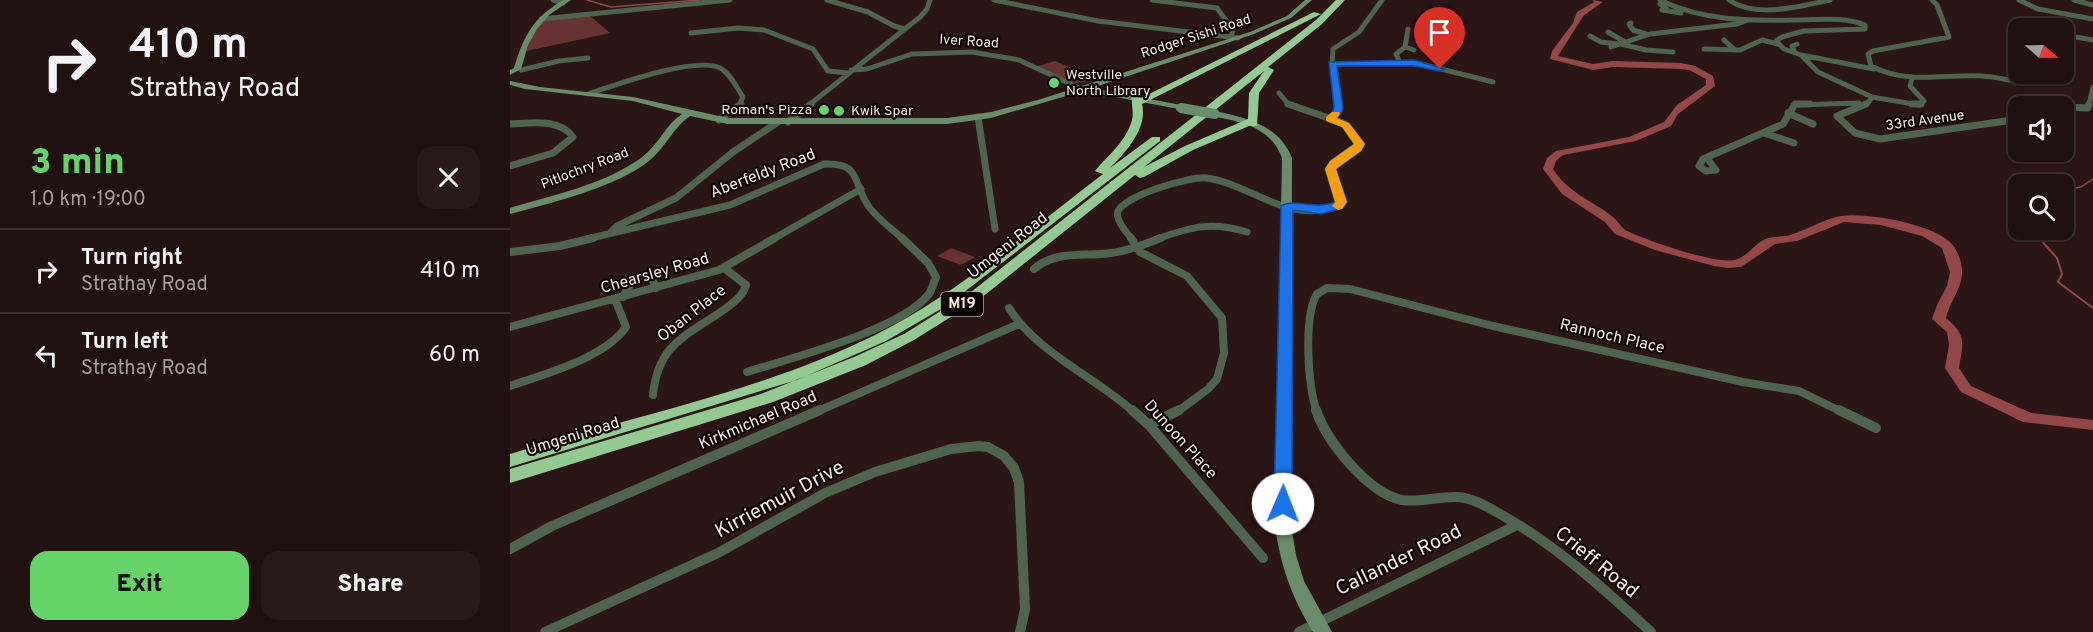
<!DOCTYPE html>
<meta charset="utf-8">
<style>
:root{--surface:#211010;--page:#291919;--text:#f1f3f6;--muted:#a29d9f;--line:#3e3030;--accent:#64d468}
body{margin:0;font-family:Overpass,sans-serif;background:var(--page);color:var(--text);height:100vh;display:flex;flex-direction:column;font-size:22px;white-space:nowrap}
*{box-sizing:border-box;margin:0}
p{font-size:20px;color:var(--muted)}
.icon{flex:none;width:33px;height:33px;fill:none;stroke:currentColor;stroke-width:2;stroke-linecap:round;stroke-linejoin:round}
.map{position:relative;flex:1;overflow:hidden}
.drawer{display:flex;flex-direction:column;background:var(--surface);width:510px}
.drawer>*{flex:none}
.banner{background:#211010;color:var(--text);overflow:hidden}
.needle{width:39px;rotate:110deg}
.buttons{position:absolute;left:1498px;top:18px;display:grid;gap:12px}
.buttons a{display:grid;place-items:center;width:66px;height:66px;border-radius:12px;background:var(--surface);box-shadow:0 2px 4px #0004,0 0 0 2px var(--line);font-size:30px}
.pin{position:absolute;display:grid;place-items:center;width:51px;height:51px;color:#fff;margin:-62px -26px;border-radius:50% 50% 50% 0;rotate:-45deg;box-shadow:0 0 6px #0007}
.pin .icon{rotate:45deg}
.me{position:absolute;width:66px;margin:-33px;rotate:1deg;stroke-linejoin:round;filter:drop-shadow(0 0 4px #0008)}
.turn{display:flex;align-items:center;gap:21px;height:126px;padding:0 30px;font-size:27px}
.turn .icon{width:78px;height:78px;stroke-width:2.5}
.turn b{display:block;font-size:42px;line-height:51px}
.round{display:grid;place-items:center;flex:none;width:63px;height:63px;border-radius:18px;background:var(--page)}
.summary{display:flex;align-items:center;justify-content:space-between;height:102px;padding:0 30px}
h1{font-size:36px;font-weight:800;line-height:45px;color:var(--accent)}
.action{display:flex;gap:12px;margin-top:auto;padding:12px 30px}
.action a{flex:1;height:69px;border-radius:18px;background:var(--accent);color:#111;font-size:24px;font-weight:800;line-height:69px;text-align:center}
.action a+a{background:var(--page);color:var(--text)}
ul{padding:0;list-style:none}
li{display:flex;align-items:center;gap:18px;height:84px;padding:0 30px;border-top:2px solid var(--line)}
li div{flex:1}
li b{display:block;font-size:22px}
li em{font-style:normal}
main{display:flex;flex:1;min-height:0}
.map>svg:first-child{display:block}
.green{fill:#673332}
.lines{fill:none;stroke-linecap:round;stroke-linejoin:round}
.stream-far1{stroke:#914847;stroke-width:1.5}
.stream{stroke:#914847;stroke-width:2}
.river{fill:#914847;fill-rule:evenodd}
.street-far3{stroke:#4e644e;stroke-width:5}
.street-far2{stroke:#4e644e;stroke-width:7}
.street-far1{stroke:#4e644e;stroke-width:8}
.street{stroke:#4e644e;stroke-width:10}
.secondary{fill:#6a8d69;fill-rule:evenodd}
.highway{fill:#92ca91;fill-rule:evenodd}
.secondary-bridge{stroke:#6a8d69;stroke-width:10}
.route{fill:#1a73e8;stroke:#114b97;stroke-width:1.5}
.slow{fill:#f59e0b}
.poi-dot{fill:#64d468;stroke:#0e0505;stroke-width:2}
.labels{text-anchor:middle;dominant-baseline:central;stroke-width:4.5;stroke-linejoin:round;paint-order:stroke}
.far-street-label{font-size:14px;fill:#f8e7e6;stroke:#0e0505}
.far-poi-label{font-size:14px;fill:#f8e7e6;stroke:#0e0505;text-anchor:start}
.shield{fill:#0e0505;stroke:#b2a3a2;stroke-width:1.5}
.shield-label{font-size:15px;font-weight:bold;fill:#f8e7e6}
.street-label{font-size:16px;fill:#f8e7e6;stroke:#0e0505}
.near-street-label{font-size:20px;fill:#f8e7e6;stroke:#0e0505}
</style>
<main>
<section class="drawer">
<div class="banner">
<div class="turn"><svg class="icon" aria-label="right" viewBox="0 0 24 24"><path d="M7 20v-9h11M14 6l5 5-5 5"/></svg><div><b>410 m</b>Strathay Road</div></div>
</div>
<div class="summary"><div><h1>3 min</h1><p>1.0 km · 19:00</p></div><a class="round"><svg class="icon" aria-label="close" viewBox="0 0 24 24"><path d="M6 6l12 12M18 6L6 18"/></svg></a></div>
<ul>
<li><svg class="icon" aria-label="right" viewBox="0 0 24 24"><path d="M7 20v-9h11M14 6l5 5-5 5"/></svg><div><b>Turn right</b><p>Strathay Road</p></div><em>410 m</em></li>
<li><svg class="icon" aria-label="left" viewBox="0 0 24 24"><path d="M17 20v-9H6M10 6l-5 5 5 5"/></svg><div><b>Turn left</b><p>Strathay Road</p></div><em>60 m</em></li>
</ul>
<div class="action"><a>Exit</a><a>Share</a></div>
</section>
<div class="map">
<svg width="1583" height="632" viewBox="0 0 1583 632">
<rect width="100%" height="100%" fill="#2c1515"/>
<path class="green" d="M79 15 100 33 12 52 32 19Z
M545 61 588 79C558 88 551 80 525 67Z
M441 248 465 257 451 265 427 256Z"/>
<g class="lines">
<path class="stream-far1" d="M77 0 101 7 190 0
M1554 190 1571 187 1583 179
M1530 230 1526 234 1531 239"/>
<path class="stream" d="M1529 238 1547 258 1552 274 1548 282 1583 308"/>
<path class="river" d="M1083 0 1093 2 1074 15 1048 56 1083 64 1103 61 1171 63 1185 66 1203 76 1205 86 1168 114 1161 126 1126 141 1053 155 1046 161 1043 169C1058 193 1082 200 1103 217 1108 221 1110 226 1115 230 1135 240 1204 264 1224 260 1237 258 1245 242 1258 238 1265 236 1273 237 1280 235 1298 230 1313 219 1331 216 1356 212 1422 224 1440 242 1447 249 1452 261 1452 271 1453 288 1439 302 1436 318 1457 335 1453 343 1449 368L1461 386 1521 413 1583 420V430L1513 422 1451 392 1435 368 1439 345 1437 332 1422 319 1427 305 1437 286 1440 272 1432 248 1412 236 1371 225 1334 222 1287 241 1265 244 1231 267 1218 268 1204 266 1145 250 1105 234 1095 222 1052 194 1033 169 1037 158 1046 151 1119 137 1154 122 1167 105 1196 85V79L1179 70 1171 69 1103 67 1083 70 1040 59 1042 51 1063 23 1067 12 1084 2Z"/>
<path class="street-far3" d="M43 0 53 3
M317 0 358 12 384 26 395 29
M484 0 588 21 728 38
M642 0 707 8 723 30 721 36
M1150 0C1192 21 1240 21 1286 20 1310 20 1333 16 1355 25V29L1294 31 1272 37 1266 41 1274 49 1291 55 1308 72 1362 97 1358 103 1353 105
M1219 0C1246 19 1290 6 1320 0
M1422 0 1427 5 1439 37 1363 51 1358 54 1361 66C1398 85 1433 74 1472 76 1490 77 1506 83 1524 83L1532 80 1529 74
M1509 0 1528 9 1583 19
M1564 0 1583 5
M1150 4 1156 8 1152 10 1171 13
M31 19 220 0
M1121 23 1119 24 1123 30 1136 34
M1098 32 1115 42
M181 33 228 28 254 30 303 49 318 71 338 73
M1554 35 1583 40
M1080 36 1091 42 1108 44
M1214 40 1225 50
M1111 44 1136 50 1163 52
M895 47 904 50
M1101 47 1140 34 1227 24 1238 20
M1194 49 1230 50 1252 40 1268 44
M1285 53 1282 46 1287 44
M1291 55 1364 69
M890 63 886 54 895 47 898 29
M822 64 823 49 849 32 872 0
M11 70 49 61 78 58
M341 70 357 69 402 54 462 52 509 60 571 89
M769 93 779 105
M78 94C105 85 185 56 210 68 220 73 227 88 233 97L229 105
M1362 97 1409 105 1414 101 1400 86 1402 78
M299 105 410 17 417 9 420 0
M829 105 822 64 907 63 983 82
M1284 105 1349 103
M1521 105 1529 103 1548 105
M1579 105 1583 87"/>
<path class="street-far2" d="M1356 104 1327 116 1345 133 1370 139 1496 121 1509 115
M1402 104H1411
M1535 104 1554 106
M1518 106 1526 104
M1554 107 1578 108 1579 104
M1278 113 1303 124
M468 117 485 229
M820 119 828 112V104
M209 120 231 104
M278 122 301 104
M0 124C21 123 49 118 63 137L43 153 0 166
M1254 133 1284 143
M1197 158 1206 170 1196 171 1189 166 1193 159 1273 124 1285 104H1300
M101 232 107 226 166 198 223 152 268 122
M77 239 220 205 314 164C352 162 342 183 359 207 368 219 382 229 393 239
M263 239 351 189
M622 239C617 233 605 220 608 211 616 195 680 176 697 178 741 184 779 226 829 205L831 202 821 169 827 161 847 149 849 142 833 123 778 104
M647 239C681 227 701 221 737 232"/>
<path class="street-far1" d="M621 238 630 252 677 276 712 318 714 353 707 379 698 389 667 412
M0 252 50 246 83 238
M524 269C545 250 575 257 601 253 619 251 635 244 651 238
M113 297C119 285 125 275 140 274L146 288
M499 308C526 352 585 377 624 412
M0 327 209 270 265 238
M237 372C281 358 391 330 419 294 422 289 424 282 426 277L418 263 392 238
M0 386C34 374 95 358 116 327L105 299
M143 395C148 343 177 336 215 309 223 303 233 296 236 285L214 268
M306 412 509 324
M807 412C798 387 793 317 807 294L817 288 840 289 983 326 1233 382 1289 391 1332 412"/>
<path class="street" d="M622 410 639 425 753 558
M806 410C817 442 858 493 892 500 911 503 929 496 947 497 963 498 976 506 990 514 1046 545 1094 589 1141 632
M1329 410 1366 428
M639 425 669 410
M0 549 42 526 310 410
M35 632 208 553 315 493 365 472 441 449 469 446 478 447 494 456 504 468 509 482 515 609 510 632
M789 632 1007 525"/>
<path class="secondary" d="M53 0H61L39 15 27 29 18 45 11 69 0 75V70L4 68C14 35 23 18 53 0Z
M795 0H802L781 18 744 34 582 88 671 105 674 106V110L573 91 481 118 437 124H218L180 116C163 128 155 148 139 161 107 187 41 203 0 214V208C43 195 93 185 131 158 148 146 155 125 172 114L123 101 15 89 0 85V81L30 87 123 97 218 118H437L481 112 528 100 740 32 777 16Z
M705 111C737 118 769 125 782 158L781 525 786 555 794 581 822 632H803C782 598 770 565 765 525L772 158C761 127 731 122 702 116L701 114Z"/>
<path class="highway" d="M826 0H835L812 24 758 67 764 70 749 93 747 126H739L683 150 634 177 630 178 625 175 471 298 404 340 356 365 263 402 0 483V469L251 394 344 357 394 334 461 292 806 20ZM754 71 739 93 738 119 675 146 634 167Z
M804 12 811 14 632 104C638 128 616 152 600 168L642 137H650V141L436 306 376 341 287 380 0 467V454C122 416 251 392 367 334 449 293 520 229 593 174L585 171C598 155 616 142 622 120 624 112 621 104 622 97L631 98Z"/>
<path class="secondary-bridge" d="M671 108 705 114"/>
</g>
<path class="route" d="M904 60 935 69 930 71 904 66H827L833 107 832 112 826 118 839 123 855 144 851 151 826 169 837 202 833 208 811 214 783 210 782 504 779 508 773 510 767 508 764 504 771 206C781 198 807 210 825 202L815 169 820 161 844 144 832 127 815 119 823 111 824 107 819 62Z"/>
<path class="slow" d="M822 112H829L830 114 827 118 839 123 855 144 851 151 826 169 837 202 832 209 828 210 822 206 825 202 815 169 820 161 844 144 832 127 816 121V117Z"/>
<g class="poi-dot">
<circle cx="544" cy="83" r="6"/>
<circle cx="314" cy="110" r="6"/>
<circle cx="329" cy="111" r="6"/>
</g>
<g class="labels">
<g class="far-street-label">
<text transform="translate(686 37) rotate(-18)">Rodger Sishi Road</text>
<text transform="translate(459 42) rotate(4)">Iver Road</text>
<text transform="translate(1415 121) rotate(-8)">33rd Avenue</text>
<text transform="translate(75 169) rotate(-21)">Pitlochry Road</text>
</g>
<g class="far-poi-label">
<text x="556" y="75">Westville<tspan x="556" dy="16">North Library</tspan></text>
<text x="302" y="110" text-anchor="end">Roman's Pizza</text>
<text x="341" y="111">Kwik Spar</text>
</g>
<rect class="shield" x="431" y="292" width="42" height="24" rx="4.5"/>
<g class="shield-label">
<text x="452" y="304">M19</text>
</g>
<g class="street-label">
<text transform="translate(253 174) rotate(-21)">Aberfeldy Road</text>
<text transform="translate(498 246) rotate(-38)">Umgeni Road</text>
<text transform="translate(145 274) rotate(-16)">Chearsley Road</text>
<text transform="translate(182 314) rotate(-38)">Oban Place</text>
<text transform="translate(1102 337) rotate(13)">Rannoch Place</text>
<text transform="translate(248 421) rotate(-23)">Kirkmichael Road</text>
<text transform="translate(63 437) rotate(-17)">Umgeni Road</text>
<text transform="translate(670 440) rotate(48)">Dunoon Place</text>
</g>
<g class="near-street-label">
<text transform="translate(270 500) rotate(-28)">Kirriemuir Drive</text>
<text transform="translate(889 561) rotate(-26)">Callander Road</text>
<text transform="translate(1086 563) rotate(39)">Crieff Road</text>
</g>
</g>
</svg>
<div class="buttons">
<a><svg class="needle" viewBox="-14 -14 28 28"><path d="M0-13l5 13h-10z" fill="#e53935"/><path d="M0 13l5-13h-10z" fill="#a29d9f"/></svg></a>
<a><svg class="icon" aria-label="sound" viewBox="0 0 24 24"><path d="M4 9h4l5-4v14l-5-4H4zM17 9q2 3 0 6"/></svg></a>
<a><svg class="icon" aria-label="search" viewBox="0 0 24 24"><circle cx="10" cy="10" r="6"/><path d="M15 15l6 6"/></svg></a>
</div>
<div class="pin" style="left:930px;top:69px;background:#d93025"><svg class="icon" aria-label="arrive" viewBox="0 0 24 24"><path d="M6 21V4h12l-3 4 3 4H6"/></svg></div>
<svg class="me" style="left:773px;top:504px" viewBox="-20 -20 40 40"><circle r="19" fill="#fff"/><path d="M0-13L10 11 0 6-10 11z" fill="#1a73e8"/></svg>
</div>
</main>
